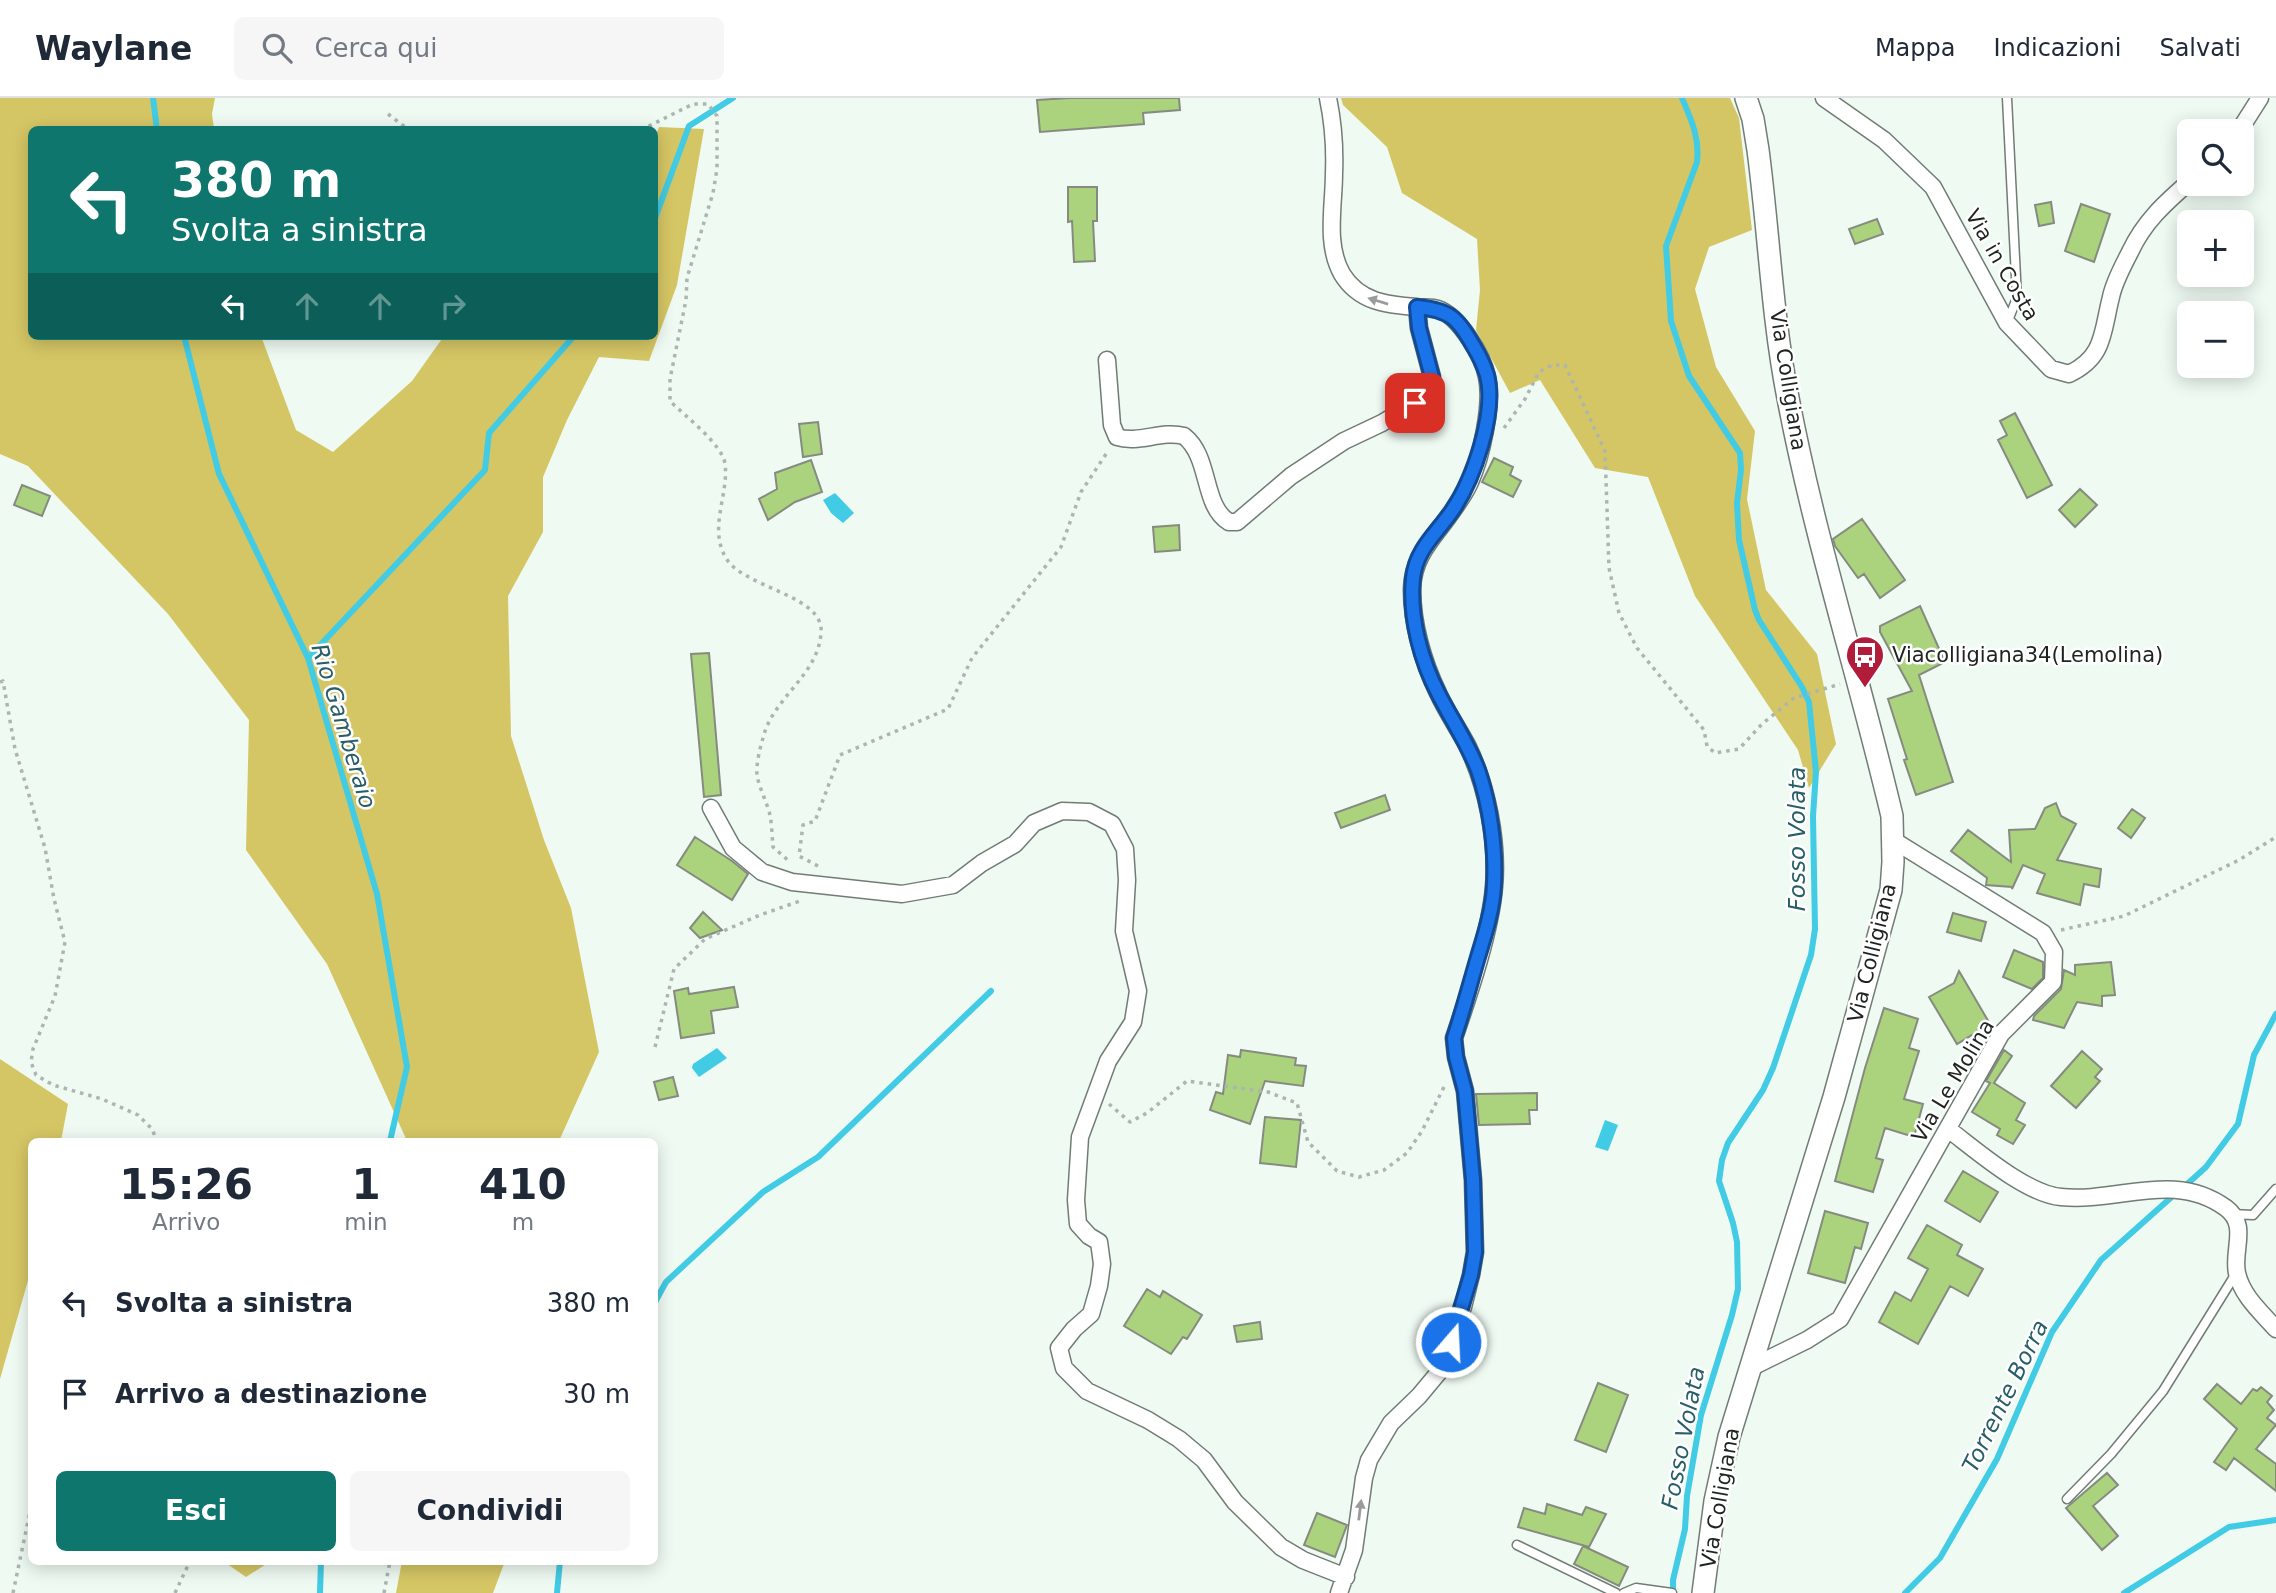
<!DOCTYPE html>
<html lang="it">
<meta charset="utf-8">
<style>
:root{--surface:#fff;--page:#f6f6f7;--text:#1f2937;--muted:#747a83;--line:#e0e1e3;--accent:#0f766e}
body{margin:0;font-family:"DejaVu Sans",sans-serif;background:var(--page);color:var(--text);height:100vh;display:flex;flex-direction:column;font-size:26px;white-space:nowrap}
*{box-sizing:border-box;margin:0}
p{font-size:23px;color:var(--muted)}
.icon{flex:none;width:38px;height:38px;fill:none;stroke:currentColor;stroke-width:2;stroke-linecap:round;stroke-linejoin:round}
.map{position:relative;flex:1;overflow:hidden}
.side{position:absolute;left:28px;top:1040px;width:630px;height:427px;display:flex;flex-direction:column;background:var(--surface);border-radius:10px;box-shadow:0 4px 18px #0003}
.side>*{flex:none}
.top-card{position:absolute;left:28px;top:28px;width:630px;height:214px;border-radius:10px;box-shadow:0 4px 18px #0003;background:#0f766e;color:#fff;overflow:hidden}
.fabs{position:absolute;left:2177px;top:21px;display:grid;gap:14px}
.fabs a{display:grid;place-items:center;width:77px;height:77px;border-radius:10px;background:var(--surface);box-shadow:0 4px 18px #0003;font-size:35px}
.pin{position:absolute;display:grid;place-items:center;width:60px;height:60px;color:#fff;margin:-30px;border-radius:14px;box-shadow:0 4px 10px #0006}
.me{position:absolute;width:77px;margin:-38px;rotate:19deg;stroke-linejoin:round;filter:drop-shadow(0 0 5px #0008)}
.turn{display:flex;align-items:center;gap:24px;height:147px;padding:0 28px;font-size:32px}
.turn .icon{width:91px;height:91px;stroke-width:2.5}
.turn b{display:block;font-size:49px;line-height:60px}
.lanes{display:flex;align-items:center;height:66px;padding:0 28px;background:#0003;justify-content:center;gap:35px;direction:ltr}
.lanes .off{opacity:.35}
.eta{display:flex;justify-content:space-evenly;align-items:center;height:119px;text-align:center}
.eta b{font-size:42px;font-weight:800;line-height:49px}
.button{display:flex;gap:14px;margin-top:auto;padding:14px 28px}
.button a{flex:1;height:80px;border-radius:10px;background:var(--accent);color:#fff;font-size:28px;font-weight:800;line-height:80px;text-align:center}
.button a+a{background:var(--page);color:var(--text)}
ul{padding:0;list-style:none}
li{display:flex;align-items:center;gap:21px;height:91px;padding:0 28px}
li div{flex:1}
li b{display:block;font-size:26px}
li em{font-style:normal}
header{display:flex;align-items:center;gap:42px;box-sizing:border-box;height:98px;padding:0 35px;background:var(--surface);border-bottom:2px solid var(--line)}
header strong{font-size:33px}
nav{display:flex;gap:38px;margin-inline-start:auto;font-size:24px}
.search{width:490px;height:63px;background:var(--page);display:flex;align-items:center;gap:18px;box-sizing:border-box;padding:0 24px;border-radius:10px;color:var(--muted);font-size:26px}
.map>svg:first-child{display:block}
.forest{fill:#d5c665}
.water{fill:#41cbe4}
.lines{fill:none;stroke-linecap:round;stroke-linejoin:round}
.stream{stroke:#41cbe4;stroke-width:6}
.building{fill:#abd27d;stroke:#868b80;stroke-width:2}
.service-casing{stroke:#717c75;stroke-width:11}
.minor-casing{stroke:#717c75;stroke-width:19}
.tertiary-casing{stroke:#717c75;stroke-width:24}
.path{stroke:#acb5af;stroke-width:3.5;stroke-dasharray:3.5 5;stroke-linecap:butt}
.service{stroke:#fff;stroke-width:8}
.minor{stroke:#fff;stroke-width:16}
.tertiary{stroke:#fff;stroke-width:21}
.oneway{fill:#9a9c9b}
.route-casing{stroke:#114b97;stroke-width:18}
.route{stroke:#1a73e8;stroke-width:12}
.labels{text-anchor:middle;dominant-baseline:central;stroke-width:5;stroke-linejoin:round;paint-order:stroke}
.street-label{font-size:21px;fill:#1e2320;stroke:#fff}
.poi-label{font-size:21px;fill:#1e2320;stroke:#fff;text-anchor:start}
.water-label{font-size:23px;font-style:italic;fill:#275e68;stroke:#fff}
</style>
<header>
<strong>Waylane</strong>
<div class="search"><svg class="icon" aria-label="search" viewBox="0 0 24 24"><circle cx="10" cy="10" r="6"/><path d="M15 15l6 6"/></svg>Cerca qui</div>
<nav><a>Mappa</a><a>Indicazioni</a><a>Salvati</a></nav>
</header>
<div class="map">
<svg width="2276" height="1495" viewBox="0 0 2276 1495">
<rect width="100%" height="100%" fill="#eefaf2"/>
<path class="forest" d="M0 0H215L212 16 214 31 32 32V238H261L296 332 333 354 412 283 444 238H654L655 39 659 29 704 31 677 187 649 263 599 259 567 322 543 379V434L508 498 511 638 544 742 571 810 599 954 559 1043H407L327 866 246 752 249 622 168 516 28 368 0 356Z
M1341 0H1730L1739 20 1752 132 1709 149 1695 191 1716 269 1755 333 1747 401 1766 492 1817 556 1836 646 1809 690 1798 652 1695 498 1648 379 1595 370 1540 282 1510 295 1476 232 1480 192 1477 141 1402 95 1387 49 1343 7Z
M0 961 68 1006 61 1043H32L31 1172 0 1281Z
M223 1463H271L246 1479Z
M402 1463H505L493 1495H396Z"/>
<path class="water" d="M835 395 854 415 843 425 831 415 823 402Z
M717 950 727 960 699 979 692 970 693 966Z
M1605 1022 1618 1027 1608 1053 1595 1049Z"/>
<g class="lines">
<path class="stream" d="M153 0 157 32
M654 123 689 28 733 0
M184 238 219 376 308 560 377 796 407 969 390 1043
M308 560 485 372 489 335 574 238
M2184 1089 2206 1069 2238 1026 2254 957 2276 916
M654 1206 666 1184 763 1094 818 1059 991 893
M320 1495 321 1463
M557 1495 560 1463
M1673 1495V1482L1685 1431 1687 1398 1701 1317 1732 1217 1738 1191 1737 1144 1733 1125 1719 1083 1722 1062 1728 1045 1763 992 1773 970 1811 857 1815 831 1813 718 1816 674 1809 604 1802 589 1759 522 1755 512 1739 442 1737 405 1741 372 1740 355 1689 278 1671 223 1666 148 1697 64C1700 40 1691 21 1682 0
M1905 1495 1940 1460 1997 1361 2052 1234 2101 1162 2175 1096
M2124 1495 2229 1429 2276 1422"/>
</g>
<path class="building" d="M1069 0H1179L1180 12 1143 15 1144 26 1040 34 1037 2Z
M1068 89H1097V123H1093L1095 163 1074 164 1072 123 1068 124Z
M2051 104 2054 125 2039 128 2035 107Z
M2081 106 2110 116 2094 164 2065 153Z
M1877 121 1883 136 1855 146 1849 131Z
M2015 315 2052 387 2027 400 1998 342 2007 337 2000 323Z
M818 324 822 356 803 359 799 326Z
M1494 360 1513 369 1510 377 1521 383 1513 399 1482 384Z
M811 362 822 394 795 404 768 422 759 401 777 391 775 375Z
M22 387 50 398 42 418 14 407Z
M2080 391 2097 407 2075 429 2059 412Z
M1862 421 1905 482 1880 500 1864 476 1858 480 1835 448 1833 441Z
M1179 427 1180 452 1155 454 1153 429Z
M1920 508 1945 564 1919 577 1953 684 1916 697 1904 662 1907 661 1888 601 1912 593 1880 534V528Z
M709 555 721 697 704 699 691 556Z
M1385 697 1390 712 1341 730 1335 715Z
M2056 705 2061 718 2076 726 2057 762 2101 771 2099 789 2084 786 2080 807 2037 795 2045 776 2023 767 2012 791V789L1986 787 1987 780 1951 753 1968 732 2011 764 2009 732 2035 731 2045 710Z
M2132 711 2145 720 2131 740 2118 730Z
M695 739 732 763 748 776 732 802 677 767Z
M703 814 722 832 700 840 690 830Z
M1953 815 1986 824 1981 843 1947 834Z
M2014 852 2043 864V880L2032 891 2003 879Z
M2111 864 2115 897 2102 898V908L2077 904 2064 930 2033 922 2034 918 2061 891 2064 872 2075 877V867Z
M1959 873 1990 926 1957 946 1929 899 1954 885Z
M734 889 738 909 711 913 714 935 681 940 674 893 688 890 689 896Z
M1884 910 1918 921 1909 950 1919 953 1904 1001 1923 1006 1914 1039 1885 1030 1876 1060 1883 1062 1873 1094 1835 1083 1865 970Z
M1241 952 1296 960 1295 967 1306 968 1303 988 1265 983 1250 1026 1210 1012 1216 994 1223 996 1228 957 1240 959Z
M2004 952 2012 958 1994 985 2025 1005 2016 1022 2025 1027 2013 1046 1997 1037 2000 1031 1972 1014 1990 985 1986 983Z
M2082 953 2102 971 2095 979 2100 983 2076 1010 2051 988Z
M673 979 678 998 659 1002 654 984Z
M1537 995V1012H1529L1530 1026 1479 1027 1476 996Z
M1265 1019 1301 1022 1296 1069 1260 1065Z
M1963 1073 1998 1094 1980 1124 1945 1103Z
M1825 1113 1868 1125 1861 1151 1855 1149 1845 1185 1808 1175Z
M1927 1127 1962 1147 1957 1157 1983 1171 1968 1198 1950 1188 1918 1246 1879 1224 1895 1194 1911 1203 1928 1171 1908 1160Z
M1147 1191 1160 1199 1163 1193 1202 1217 1187 1241 1183 1239 1171 1256 1124 1228Z
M1260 1224 1262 1241 1237 1244 1234 1228Z
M1598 1285 1628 1297 1606 1354 1575 1342Z
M2217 1286 2241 1306 2253 1291 2257 1293 2261 1289 2272 1298 2267 1304 2274 1312 2267 1320 2276 1327 2256 1351 2276 1366V1393L2234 1360 2226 1372 2214 1364 2237 1331 2204 1301Z
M2107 1375 2118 1387 2093 1408 2118 1438 2102 1452 2066 1410Z
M1547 1406 1582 1417 1586 1409 1606 1416 1589 1449 1518 1429 1524 1410 1545 1416Z
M1317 1415 1347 1427 1335 1459 1304 1447Z
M1583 1448 1628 1469 1619 1488 1574 1466Z"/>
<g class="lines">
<defs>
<path id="service" d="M2007 0 2017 200 2007 225
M2231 1116 2253 1117 2276 1091
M2067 1401 2111 1356 2163 1293 2235 1177
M1517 1447 1616 1495
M1624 1495 1636 1490 1672 1495"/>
<path id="minor" d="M1328 0C1333 24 1335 51 1334 75 1334 108 1325 146 1342 176 1359 204 1387 207 1417 209 1423 210 1432 209 1438 211 1459 218 1483 258 1487 279 1493 306 1481 360 1470 384 1466 394 1459 403 1453 412 1435 439 1413 456 1412 491 1412 526 1423 564 1438 595 1446 613 1458 630 1467 647 1487 688 1498 743 1494 789 1490 835 1469 896 1454 940L1456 959 1465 993 1473 1082 1475 1154 1471 1177 1463 1209 1439 1274 1419 1298 1391 1325 1369 1362 1364 1380 1354 1452 1339 1495
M1824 0 1884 42 1933 89 2007 225 2051 271 2069 276C2105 259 2102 234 2111 199 2114 184 2123 168 2130 154 2144 124 2164 106 2189 84
M2239 33 2260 0
M1107 262 1112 327 1117 339C1139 346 1161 332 1184 338 1211 359 1202 408 1229 424H1237L1291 378 1344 343 1382 325 1415 305 1425 294 1432 279 1419 230 1417 209
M711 710 733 750 762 774 792 784 902 796 953 787 982 765 1015 746 1034 725 1062 713 1089 714 1112 726 1125 751 1127 782 1124 833 1138 893 1133 924 1108 963 1080 1039 1076 1102 1078 1126 1089 1138 1099 1144 1102 1166 1099 1188 1091 1216 1074 1231 1059 1250 1064 1270 1087 1293 1148 1322 1179 1341 1204 1362 1235 1404 1281 1449 1303 1462 1346 1479
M1948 1031C1976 1052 2026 1096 2061 1099 2118 1105 2174 1072 2226 1110 2249 1127 2232 1152 2237 1175 2242 1198 2261 1214 2276 1231
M1748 1271 1807 1242 1840 1221 2001 936 2053 884 2054 854 2043 835 1893 742"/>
<path id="tertiary" d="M1703 1495 1715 1403 1729 1339 1834 999 1891 792 1893 764 1892 718C1859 578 1815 442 1788 300 1772 219 1769 135 1758 52L1753 21 1746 0"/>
</defs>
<use href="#service" class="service-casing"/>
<use href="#minor" class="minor-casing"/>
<use href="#tertiary" class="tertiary-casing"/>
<path class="path" d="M388 16 409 32
M641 32 693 6H708L717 18V71L713 95 687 180 686 202 670 281V303C684 317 723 347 725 366 729 397 708 430 726 460 743 490 825 497 821 535 818 578 773 599 763 640 760 650 756 666 757 677 759 690 767 704 770 717 772 727 772 739 773 749L790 764
M1504 330 1525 301 1539 274 1552 267H1565L1605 353 1609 470 1619 515 1637 550 1704 632 1707 648 1715 655 1739 651 1762 626 1794 600 1840 586
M0 584 3 583 15 651 45 750 54 801 65 844 55 898 33 951 31 964 36 977 53 987 102 1001 138 1017 152 1031 157 1043
M818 768 799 758 803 727 815 723 840 657 948 611 972 560 1061 449 1081 394 1108 353
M2061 832 2124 818 2239 762 2276 739
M655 949 674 871 705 841 760 817 800 803
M1109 1006 1130 1024 1147 1015 1187 983 1268 994 1297 1005 1308 1044 1337 1073 1359 1079 1384 1072 1407 1055 1422 1033 1445 987
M13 1495 32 1404
M175 1495 190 1463
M384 1495 390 1463"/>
<use href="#service" class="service"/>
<use href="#minor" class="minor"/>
<use href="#tertiary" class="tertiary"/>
</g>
<defs><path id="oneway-solid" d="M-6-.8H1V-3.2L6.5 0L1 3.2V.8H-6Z" transform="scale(1.75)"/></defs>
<g class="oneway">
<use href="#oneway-solid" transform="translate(1378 203) rotate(-163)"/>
<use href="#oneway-solid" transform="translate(1360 1412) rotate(-83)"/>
</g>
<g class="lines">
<defs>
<path id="route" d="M1415 305 1425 294 1432 279 1419 230 1417 209C1450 212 1458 220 1474 249 1479 257 1484 268 1487 277 1497 315 1473 382 1452 413 1437 435 1416 451 1413 480 1409 519 1421 563 1439 597 1452 622 1468 646 1478 672 1490 707 1496 750 1494 787 1493 811 1485 836 1478 859 1470 886 1463 913 1454 940L1456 959 1465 993 1473 1082 1475 1154 1471 1177 1451 1244"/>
</defs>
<use href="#route" class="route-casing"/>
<use href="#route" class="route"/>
</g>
<defs>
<symbol id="bus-pin" viewBox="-11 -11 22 30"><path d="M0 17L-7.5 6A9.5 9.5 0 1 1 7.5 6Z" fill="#b01c3a" stroke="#fff"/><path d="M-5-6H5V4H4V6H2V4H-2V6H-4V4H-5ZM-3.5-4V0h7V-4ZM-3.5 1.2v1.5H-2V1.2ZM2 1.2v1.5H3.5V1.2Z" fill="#fff"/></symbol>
</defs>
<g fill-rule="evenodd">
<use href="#bus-pin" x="1843" y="535" width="44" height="60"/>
</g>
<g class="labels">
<g class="street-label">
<text transform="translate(2002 167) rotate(60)">Via in Costa</text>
<text transform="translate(1788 282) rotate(81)">Via Colligiana</text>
<text transform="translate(1872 855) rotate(-76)">Via Colligiana</text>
<text transform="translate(1953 983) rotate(-59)">Via Le Molina</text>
<text transform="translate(1720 1400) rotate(-80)">Via Colligiana</text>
</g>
<g class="poi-label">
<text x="1892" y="557">Viacolligiana34(Lemolina)</text>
</g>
<g class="water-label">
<text transform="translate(344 628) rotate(73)">Rio Gamberaio</text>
<text transform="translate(1797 741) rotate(-90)">Fosso Volata</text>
<text transform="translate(2005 1298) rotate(-64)">Torrente Borra</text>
<text transform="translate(1683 1340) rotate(-79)">Fosso Volata</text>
</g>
</g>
</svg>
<div class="fabs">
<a><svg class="icon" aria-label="search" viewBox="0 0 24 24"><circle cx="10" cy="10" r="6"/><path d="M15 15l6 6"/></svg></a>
<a>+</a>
<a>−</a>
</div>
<div class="pin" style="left:1415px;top:305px;background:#d93025"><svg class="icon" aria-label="arrive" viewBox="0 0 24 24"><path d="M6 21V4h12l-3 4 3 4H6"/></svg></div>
<svg class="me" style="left:1451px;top:1244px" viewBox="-20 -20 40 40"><circle r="17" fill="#1a73e8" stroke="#fff" stroke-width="3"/><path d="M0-11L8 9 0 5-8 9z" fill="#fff"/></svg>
<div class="top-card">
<div class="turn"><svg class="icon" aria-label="left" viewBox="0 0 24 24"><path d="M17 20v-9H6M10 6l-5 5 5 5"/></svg><div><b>380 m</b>Svolta a sinistra</div></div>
<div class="lanes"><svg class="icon" aria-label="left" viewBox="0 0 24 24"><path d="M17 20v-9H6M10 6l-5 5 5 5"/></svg><svg class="icon off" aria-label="ahead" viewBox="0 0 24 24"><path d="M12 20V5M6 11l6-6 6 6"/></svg><svg class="icon off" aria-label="ahead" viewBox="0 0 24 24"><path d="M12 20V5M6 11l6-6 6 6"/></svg><svg class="icon off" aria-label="right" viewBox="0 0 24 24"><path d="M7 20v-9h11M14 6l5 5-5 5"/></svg></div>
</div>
<section class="side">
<div class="eta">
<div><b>15:26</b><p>Arrivo</p></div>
<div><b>1</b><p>min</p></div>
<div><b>410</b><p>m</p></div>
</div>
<ul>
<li><svg class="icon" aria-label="left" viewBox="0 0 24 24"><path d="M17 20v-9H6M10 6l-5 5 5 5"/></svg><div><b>Svolta a sinistra</b></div><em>380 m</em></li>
<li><svg class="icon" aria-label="arrive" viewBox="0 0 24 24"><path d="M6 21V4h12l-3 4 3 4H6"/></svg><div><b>Arrivo a destinazione</b></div><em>30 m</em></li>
</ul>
<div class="button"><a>Esci</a><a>Condividi</a></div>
</section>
</div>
